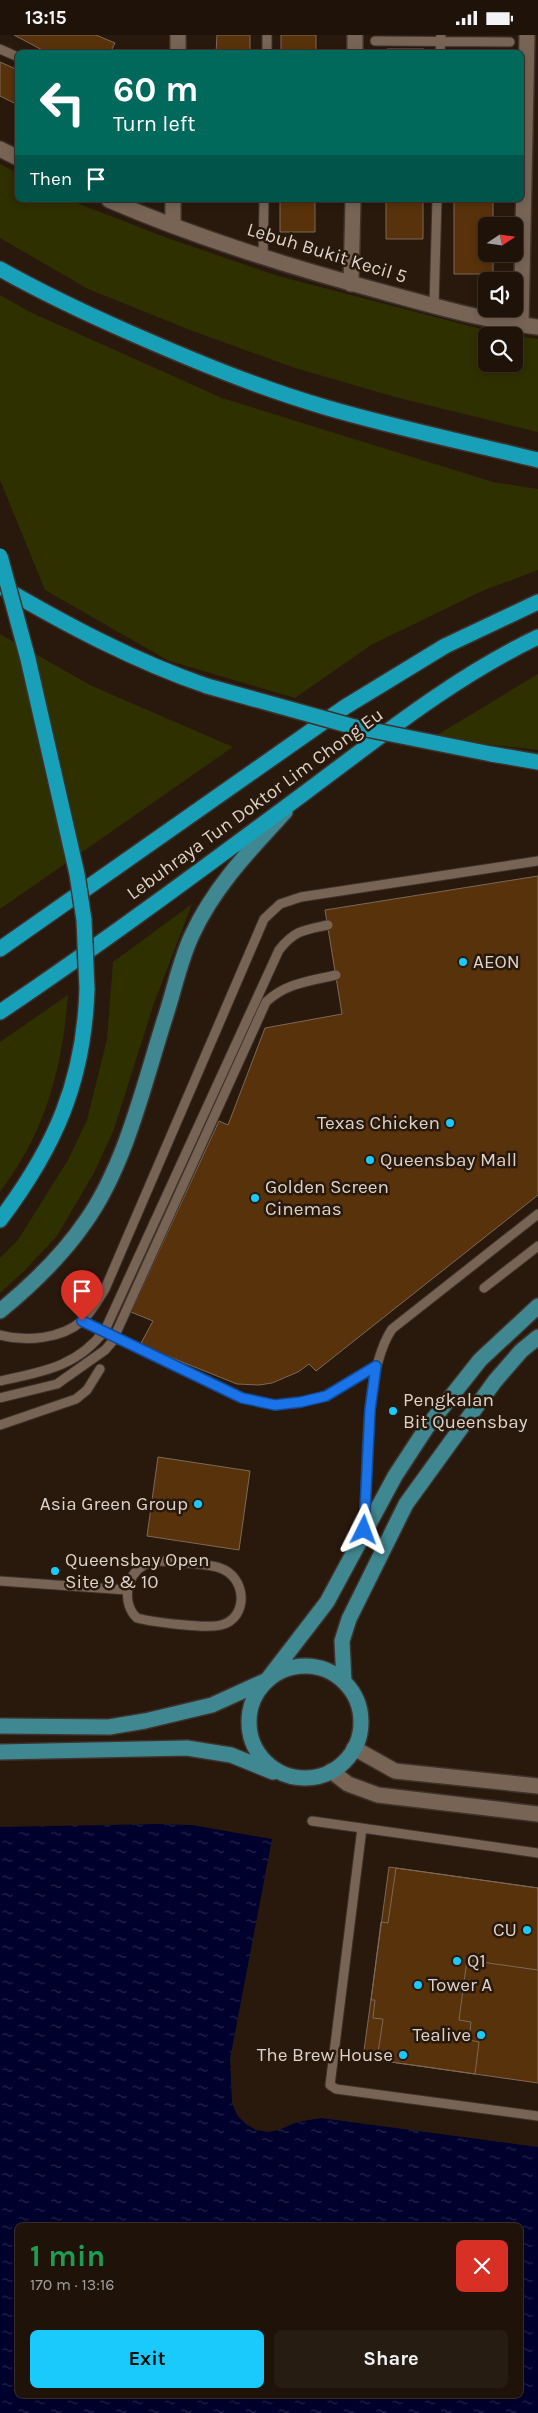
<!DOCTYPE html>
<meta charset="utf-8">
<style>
:root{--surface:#1f1309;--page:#271c12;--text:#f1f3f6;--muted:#a19e9c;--line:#3c322a;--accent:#1acafc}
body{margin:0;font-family:Karla,sans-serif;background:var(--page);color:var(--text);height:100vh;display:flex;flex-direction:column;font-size:19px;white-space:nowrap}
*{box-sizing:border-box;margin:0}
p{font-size:16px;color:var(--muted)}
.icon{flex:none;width:28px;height:28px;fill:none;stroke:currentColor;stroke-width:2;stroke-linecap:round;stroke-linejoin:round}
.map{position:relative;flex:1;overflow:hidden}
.panel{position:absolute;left:15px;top:2188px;width:508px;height:175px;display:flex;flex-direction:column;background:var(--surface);border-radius:8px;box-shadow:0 2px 8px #0003,0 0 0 1px var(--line)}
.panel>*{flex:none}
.hud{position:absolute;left:15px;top:15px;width:509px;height:152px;border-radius:8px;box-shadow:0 2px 8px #0003,0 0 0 1px var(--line);background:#00695c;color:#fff;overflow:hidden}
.needle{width:32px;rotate:77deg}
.buttons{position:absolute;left:478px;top:182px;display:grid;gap:10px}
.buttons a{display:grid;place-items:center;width:45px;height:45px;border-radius:8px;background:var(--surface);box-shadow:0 2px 8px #0003,0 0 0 1px var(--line);font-size:25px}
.pin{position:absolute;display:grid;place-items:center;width:42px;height:42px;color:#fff;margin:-51px -21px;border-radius:50% 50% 50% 0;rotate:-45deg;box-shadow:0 0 5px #0007}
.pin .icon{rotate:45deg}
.me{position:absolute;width:55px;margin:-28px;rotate:3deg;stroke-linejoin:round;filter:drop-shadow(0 0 4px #0008)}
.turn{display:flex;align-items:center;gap:18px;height:105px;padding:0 15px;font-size:22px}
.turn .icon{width:65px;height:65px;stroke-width:2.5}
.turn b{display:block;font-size:35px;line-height:42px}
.then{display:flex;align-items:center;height:48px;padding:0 15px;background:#0003;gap:10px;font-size:19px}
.round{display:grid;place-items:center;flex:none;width:52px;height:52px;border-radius:8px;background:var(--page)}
.summary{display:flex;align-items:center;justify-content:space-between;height:85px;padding:0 15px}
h1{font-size:30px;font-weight:700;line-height:38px;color:#1e9e55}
.button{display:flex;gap:10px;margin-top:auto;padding:10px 15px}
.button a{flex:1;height:58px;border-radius:8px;background:var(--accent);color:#111;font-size:20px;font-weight:700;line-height:58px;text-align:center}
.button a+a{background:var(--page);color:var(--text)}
.status{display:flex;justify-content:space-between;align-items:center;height:35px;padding:0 25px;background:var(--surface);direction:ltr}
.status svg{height:14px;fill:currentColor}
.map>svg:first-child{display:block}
.grass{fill:#2e3000;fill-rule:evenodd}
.water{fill:url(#water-ripples);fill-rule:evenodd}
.building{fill:#58320a;stroke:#7c6959}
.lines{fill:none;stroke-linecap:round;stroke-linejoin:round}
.lane-casing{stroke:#3e322c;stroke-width:11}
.street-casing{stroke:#3e322c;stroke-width:18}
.primary-casing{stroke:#3e322c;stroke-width:18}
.highway-casing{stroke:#3e322c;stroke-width:18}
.lane{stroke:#776455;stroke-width:9}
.street{stroke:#776455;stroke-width:15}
.primary{stroke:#3f8891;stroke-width:15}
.highway{stroke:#19a0b9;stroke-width:15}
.lane-bridge-casing{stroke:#3e322c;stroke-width:11;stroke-linecap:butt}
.highway-bridge-casing{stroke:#3e322c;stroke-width:18;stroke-linecap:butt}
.lane-bridge{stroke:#776455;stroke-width:9}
.highway-bridge{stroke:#19a0b9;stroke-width:15}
.route-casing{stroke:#114b97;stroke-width:12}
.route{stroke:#1a73e8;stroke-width:9}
.poi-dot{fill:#1acafc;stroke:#29190c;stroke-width:2}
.labels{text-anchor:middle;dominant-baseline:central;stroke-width:5;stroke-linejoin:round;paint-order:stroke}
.street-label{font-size:19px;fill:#ddd3ca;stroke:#29190c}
.poi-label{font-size:19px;fill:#ddd3ca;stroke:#29190c;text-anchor:start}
</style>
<div class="status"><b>13:15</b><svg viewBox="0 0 49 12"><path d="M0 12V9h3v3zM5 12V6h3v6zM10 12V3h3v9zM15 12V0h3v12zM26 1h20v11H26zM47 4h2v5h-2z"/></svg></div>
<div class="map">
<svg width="538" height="2378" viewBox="0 0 538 2378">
<defs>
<pattern id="water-ripples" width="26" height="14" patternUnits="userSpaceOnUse" patternTransform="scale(1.25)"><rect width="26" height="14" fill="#00002d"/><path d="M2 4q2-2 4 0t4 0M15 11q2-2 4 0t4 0" fill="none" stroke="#25244a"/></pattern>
</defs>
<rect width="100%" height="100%" fill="#29190c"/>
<path class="grass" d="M0 129 17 138 18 165H69L170 204 278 241 500 299 538 304V397L399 363 295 333 190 295 88 254 0 203ZM486 301H514V329H486Z
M0 260 30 277 222 363 493 447 538 454V535L480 557 371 610 295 663 169 626 45 555 0 445Z
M0 599 92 651 233 712 0 874Z
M538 639V715L432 703Z
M192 869 154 968 114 1094 95 1136 57 1201 24 1236 0 1258V1223L18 1205 68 1125 87 1085 107 1004 113 927Z
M68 960C62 1034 46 1096 0 1157V1007Z"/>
<path class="water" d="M158 1789 192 1790 272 1804 230 2024 232 2067 237 2080 246 2089 256 2095 268 2097 279 2095 297 2087 321 2083 538 2112V2378H0V1792ZM18 2190H520V2360H18Z"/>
<path class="building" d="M14 0H96L115 8 110 18H48Z
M217 0H250V18H216Z
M281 0H316V18H281Z
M387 14H424V18H387Z
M0 27 18 35V70L0 61Z
M280 165H315V197H280Z
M386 165H423V204H386Z
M454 165H493V191H486V219H493V239H454Z
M538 841V1160L316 1336 309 1329 298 1337 272 1348 259 1350 237 1349 140 1310 153 1286 131 1277 219 1086 228 1090 265 993 342 979 325 875Z
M158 1422 250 1436 239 1515 147 1501Z
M389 1832 538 1853V2048L363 2023Z
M396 1833 538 1853V1935L467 1925 459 1985 471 1987 469 2005 479 2007 475 2039 377 2025 383 1984 373 1983 375 1965H371L381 1887 388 1888Z"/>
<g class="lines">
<defs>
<path id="lane" d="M375 6 510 7
M0 14 18 22
M267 18V0
M440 18 441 0
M263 222 264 165
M434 271 437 165
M484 1253 538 1211
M82 1286 242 1363 275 1370 301 1367 326 1361 377 1331
M0 1300C26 1307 61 1304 82 1286 92 1277 98 1265 105 1254L264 884 280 869 301 862 538 826
M0 1390 76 1364 87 1355 100 1334
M365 1492C367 1439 363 1337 392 1294L538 1179
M160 1526C176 1528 206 1528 220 1533 247 1542 249 1583 221 1590 207 1594 152 1587 137 1583 122 1569 125 1541 144 1530 148 1528 154 1527 160 1526Z
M0 1546 127 1555
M312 1786 538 1818
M362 1793 330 2050 336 2054 538 2081"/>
<path id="street" d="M178 18V0
M355 18V0
M0 114 18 123
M109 165C197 203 290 232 383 257 434 271 485 286 538 292
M173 190V165
M351 249 353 165
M521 290 527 0
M354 1713 395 1736 538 1751
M331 1736 348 1749 378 1760 538 1779"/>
<path id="primary" d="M0 1276C33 1249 62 1221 86 1186 126 1129 144 1049 165 983 174 956 180 925 192 900 214 852 250 815 285 777
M249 1687a56 56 0 1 1 112 0a56 56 0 1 1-112 0Z
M344 1647 342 1606 349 1584 406 1469 495 1346 521 1316 538 1302
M0 1691 109 1692 145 1686 212 1670 267 1645 327 1567 395 1441 427 1392 480 1325 538 1271
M0 1717 187 1713 231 1720 273 1737"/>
<path id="highway" d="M0 234C41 257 83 277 126 296 192 325 259 353 328 373 397 393 468 408 538 425
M0 551C67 590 134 626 207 651
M491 719 538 727
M0 914 345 672 445 611 538 567
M0 977C104 907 205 832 306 757 380 702 454 642 538 602
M0 1185C55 1112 84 1047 87 954"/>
</defs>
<use href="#lane" class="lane-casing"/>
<use href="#street" class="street-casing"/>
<use href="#primary" class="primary-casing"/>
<use href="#highway" class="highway-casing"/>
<use href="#lane" class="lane"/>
<use href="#street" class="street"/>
<use href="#primary" class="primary"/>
<use href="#highway" class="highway"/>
<defs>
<path id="lane-bridge" d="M0 1346C42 1337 77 1332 105 1295L279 915C295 895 304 895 328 890
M0 1363 57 1349 105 1315 112 1307 266 967C286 948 310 946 336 940"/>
<path id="highway-bridge" d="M0 521 28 624 77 839 84 885 87 954
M207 651 351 691 491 719"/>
</defs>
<use href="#lane-bridge" class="lane-bridge-casing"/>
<use href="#highway-bridge" class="highway-bridge-casing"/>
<use href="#lane-bridge" class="lane-bridge"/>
<use href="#highway-bridge" class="highway-bridge"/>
</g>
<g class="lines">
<defs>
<path id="route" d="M82 1286 242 1363 275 1370 301 1367 326 1361 376 1331 370 1375 364 1495"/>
</defs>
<use href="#route" class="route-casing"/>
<use href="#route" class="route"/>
</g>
<g class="poi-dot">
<circle cx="463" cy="927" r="5"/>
<circle cx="450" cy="1088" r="5"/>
<circle cx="370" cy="1125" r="5"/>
<circle cx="255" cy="1163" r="5"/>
<circle cx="393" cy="1376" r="5"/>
<circle cx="198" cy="1469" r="5"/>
<circle cx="55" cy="1536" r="5"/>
<circle cx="527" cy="1895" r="5"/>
<circle cx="457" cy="1926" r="5"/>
<circle cx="418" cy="1950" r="5"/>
<circle cx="481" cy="2000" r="5"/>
<circle cx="403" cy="2020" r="5"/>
</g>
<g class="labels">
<g class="street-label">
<text transform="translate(327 218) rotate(17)">Lebuh Bukit Kecil 5</text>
<text transform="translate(255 769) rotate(-36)">Lebuhraya Tun Doktor Lim Chong Eu</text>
</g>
<g class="poi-label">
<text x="473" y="927">AEON</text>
<text x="440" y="1088" text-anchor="end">Texas Chicken</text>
<text x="380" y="1125">Queensbay Mall</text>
<text x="265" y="1152">Golden Screen<tspan x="265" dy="22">Cinemas</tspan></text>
<text x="403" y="1365">Pengkalan<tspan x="403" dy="22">Bit Queensbay</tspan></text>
<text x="188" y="1469" text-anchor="end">Asia Green Group</text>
<text x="65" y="1525">Queensbay Open<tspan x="65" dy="22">Site 9 &amp; 10</tspan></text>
<text x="517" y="1895" text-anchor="end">CU</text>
<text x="467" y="1926">Q1</text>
<text x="428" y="1950">Tower A</text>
<text x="471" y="2000" text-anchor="end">Tealive</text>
<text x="393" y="2020" text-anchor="end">The Brew House</text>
</g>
</g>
</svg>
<div class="buttons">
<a><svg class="needle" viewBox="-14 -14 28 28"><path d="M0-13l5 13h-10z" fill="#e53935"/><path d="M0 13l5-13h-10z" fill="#a19e9c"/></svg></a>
<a><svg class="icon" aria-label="sound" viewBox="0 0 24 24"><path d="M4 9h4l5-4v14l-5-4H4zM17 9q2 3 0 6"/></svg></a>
<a><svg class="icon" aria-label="search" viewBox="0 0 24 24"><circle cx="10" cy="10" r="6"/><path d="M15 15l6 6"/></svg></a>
</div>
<div class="pin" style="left:82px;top:1286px;background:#d93025"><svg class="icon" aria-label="arrive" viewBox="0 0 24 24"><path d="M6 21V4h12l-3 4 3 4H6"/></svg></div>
<svg class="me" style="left:364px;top:1495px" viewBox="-20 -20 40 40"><path d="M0-17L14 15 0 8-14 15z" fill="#1a73e8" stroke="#fff" stroke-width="4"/></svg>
<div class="hud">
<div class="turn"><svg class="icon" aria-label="left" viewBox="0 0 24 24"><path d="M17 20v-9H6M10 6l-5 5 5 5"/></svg><div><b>60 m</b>Turn left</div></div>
<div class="then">Then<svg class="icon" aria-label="arrive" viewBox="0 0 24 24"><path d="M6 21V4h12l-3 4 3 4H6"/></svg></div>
</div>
<section class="panel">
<div class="summary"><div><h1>1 min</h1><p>170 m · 13:16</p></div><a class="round" style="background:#d93025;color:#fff"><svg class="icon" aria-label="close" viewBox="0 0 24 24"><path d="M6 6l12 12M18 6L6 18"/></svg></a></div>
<div class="button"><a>Exit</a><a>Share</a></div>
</section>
</div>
